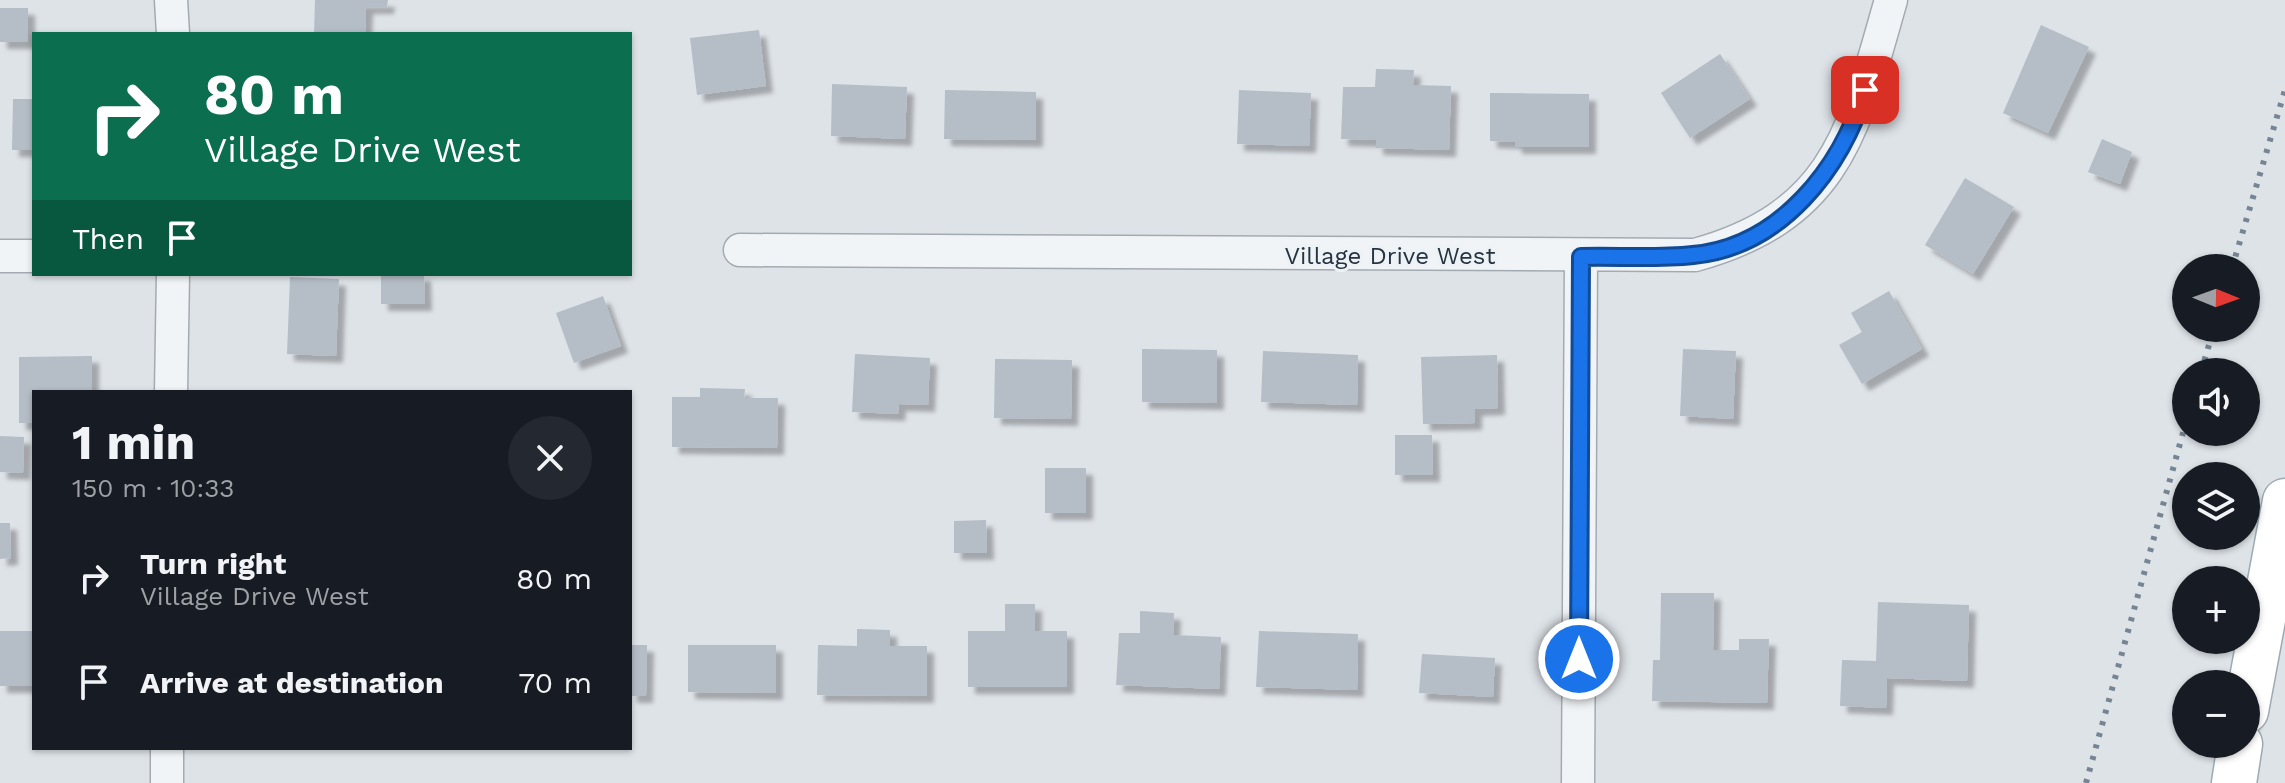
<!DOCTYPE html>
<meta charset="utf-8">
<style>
:root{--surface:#171b24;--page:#242831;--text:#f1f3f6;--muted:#9ea1a6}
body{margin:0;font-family:"Work Sans",sans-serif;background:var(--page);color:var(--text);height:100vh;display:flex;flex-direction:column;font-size:30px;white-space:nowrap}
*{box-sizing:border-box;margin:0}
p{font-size:26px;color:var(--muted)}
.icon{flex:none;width:44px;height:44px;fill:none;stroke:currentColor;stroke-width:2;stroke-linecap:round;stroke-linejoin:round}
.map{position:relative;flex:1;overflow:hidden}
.panel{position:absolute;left:32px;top:390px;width:600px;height:360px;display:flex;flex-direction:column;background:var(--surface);border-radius:0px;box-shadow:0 2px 6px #0004}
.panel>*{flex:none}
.banner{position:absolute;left:32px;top:32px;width:600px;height:244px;border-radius:0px;box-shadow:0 2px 6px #0004;background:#0b6e4f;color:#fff;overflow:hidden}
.needle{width:52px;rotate:91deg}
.fabs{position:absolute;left:2172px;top:254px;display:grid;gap:16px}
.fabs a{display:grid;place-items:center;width:88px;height:88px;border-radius:50%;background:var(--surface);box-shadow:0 2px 6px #0004;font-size:40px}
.pin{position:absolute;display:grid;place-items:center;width:68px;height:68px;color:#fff;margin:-34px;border-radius:16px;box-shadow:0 4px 12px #0006}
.me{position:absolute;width:88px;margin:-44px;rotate:0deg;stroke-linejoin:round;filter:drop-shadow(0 0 6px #0008)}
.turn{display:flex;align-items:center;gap:28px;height:168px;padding:0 40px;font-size:36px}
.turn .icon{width:104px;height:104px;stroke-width:2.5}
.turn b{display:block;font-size:56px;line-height:68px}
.then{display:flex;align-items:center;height:76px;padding:0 40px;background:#0003;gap:16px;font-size:30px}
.round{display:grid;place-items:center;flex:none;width:84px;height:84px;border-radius:42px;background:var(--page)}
.overview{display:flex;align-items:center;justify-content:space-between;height:136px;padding:0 40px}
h1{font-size:48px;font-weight:700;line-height:60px}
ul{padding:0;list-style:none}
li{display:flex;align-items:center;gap:24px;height:104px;padding:0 40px}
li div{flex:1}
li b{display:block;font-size:30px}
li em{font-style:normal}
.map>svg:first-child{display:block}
.building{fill:#b5bdc6;filter:url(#shadow)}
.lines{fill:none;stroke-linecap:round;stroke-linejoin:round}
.street-casing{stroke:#a3abb2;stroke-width:35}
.primary-casing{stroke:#9caab5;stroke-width:47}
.street{stroke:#f1f4f6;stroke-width:32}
.primary{stroke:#fff;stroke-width:44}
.rail{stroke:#768593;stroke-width:6;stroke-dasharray:4 8;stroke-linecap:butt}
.route-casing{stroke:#114b97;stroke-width:20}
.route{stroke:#1a73e8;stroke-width:14}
.labels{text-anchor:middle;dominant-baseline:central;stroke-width:6;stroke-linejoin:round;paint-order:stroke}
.street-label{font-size:24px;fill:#263340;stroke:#edf2f6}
</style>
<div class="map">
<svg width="2285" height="783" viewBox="0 0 2285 783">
<defs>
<filter id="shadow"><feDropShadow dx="7" dy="7" stdDeviation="2" flood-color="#0004"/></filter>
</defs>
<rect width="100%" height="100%" fill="#dee3e8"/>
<path class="building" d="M315 0H388L387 7H366L365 34H314Z
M0 8H28V42H0Z
M2041 25 2089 47 2048 133 2003 113Z
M759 30 766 86 697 95 690 38Z
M1720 54 1750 99 1690 138 1661 93Z
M1376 69 1414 70 1413 85 1451 86 1449 150 1376 148V140L1341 139 1343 87H1375Z
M832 84 907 87 905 139 831 136Z
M945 90 1036 92V140L944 139Z
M1239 90 1311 93 1309 146 1237 144Z
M1490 93 1589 94V147H1515V142L1490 141Z
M13 99H34V150H12Z
M2102 139 2132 152 2120 184 2088 172Z
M1965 178 2014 207 1973 274 1925 245Z
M381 274H424L425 304H381Z
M290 277 339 279 336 356 287 354Z
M1889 291 1922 349 1862 384 1839 345 1862 332 1851 313Z
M603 296 621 346 574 363 556 313Z
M1142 349 1217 350V403L1142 402Z
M1683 349 1736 351 1733 419 1680 416Z
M1263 351 1358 355 1357 405 1261 402Z
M855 354 930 358 928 405 899 404 898 414 852 412Z
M1497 355 1498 408 1475 409V423L1423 424 1421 357Z
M92 356V392H34V423H19V357Z
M995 359 1072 360 1071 419 994 418Z
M700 388 745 389 744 398H778L777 448 672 447V397H700Z
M1395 435H1432L1433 475H1395Z
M0 436 24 437 23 473 0 472Z
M1045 468H1086V513H1045Z
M986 520 987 553H954V521Z
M0 523H10L11 558 0 559Z
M1661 593H1714L1713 650H1739V639H1769L1767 703 1652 701 1653 660H1660Z
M1878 602 1969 605 1967 681 1887 678 1886 708 1840 706 1842 660 1876 661Z
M1005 604H1035V631H1067V687H968V631H1005Z
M1140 611 1174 613 1173 635 1221 637 1219 689 1116 685 1119 633H1140Z
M857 629 890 630V646H927V696L817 695 818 645 857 646Z
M0 631H34V686H0Z
M1259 631 1358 634 1357 690 1256 687Z
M630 645H647L646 696H630Z
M688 645H776V693L688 692Z
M1422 654 1495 658 1493 697 1419 693Z"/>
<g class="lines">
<defs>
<path id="street" d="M171 0 173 34
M740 250 1695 255C1839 215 1854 128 1891 0
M0 256H34
M171 392 173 274
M167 783V748
M1578 783 1581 257"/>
<path id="primary" d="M2246 711 2285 501
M2234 783 2240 744"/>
</defs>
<use href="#street" class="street-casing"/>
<use href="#primary" class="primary-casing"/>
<use href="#street" class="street"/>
<use href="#primary" class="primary"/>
<path class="rail" d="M2232 268 2285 90
M2201 372 2214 328
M2086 783 2186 422"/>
</g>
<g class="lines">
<defs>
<path id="route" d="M1579 659 1581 257C1618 256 1656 259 1693 255 1780 247 1842 168 1865 90"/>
</defs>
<use href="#route" class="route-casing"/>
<use href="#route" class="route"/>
</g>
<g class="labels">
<g class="street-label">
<text x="1390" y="256">Village Drive West</text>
</g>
</g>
</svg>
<div class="fabs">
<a><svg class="needle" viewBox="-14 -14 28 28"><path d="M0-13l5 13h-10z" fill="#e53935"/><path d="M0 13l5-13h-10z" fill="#9ea1a6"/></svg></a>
<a><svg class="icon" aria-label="sound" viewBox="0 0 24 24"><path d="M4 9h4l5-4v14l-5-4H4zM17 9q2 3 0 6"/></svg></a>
<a><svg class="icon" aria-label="layers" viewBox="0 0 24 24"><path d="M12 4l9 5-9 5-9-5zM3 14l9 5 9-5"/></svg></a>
<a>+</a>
<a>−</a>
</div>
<div class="pin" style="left:1865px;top:90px;background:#d93025"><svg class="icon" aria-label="arrive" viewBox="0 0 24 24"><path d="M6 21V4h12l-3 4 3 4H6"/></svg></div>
<svg class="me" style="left:1579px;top:659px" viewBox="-20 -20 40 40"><circle r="17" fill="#1a73e8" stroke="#fff" stroke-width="3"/><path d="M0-11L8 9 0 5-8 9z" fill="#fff"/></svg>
<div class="banner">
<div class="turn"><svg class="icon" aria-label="right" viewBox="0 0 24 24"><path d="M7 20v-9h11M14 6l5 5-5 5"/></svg><div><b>80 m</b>Village Drive West</div></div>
<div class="then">Then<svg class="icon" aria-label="arrive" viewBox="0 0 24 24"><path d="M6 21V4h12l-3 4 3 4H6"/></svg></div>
</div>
<section class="panel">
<div class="overview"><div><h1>1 min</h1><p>150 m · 10:33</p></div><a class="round"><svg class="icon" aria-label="close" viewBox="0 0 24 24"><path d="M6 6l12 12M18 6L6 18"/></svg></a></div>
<ul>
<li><svg class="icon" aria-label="right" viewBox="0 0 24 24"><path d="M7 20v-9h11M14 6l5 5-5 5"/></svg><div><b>Turn right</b><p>Village Drive West</p></div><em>80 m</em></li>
<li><svg class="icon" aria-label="arrive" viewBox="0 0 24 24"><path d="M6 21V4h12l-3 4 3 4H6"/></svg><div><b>Arrive at destination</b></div><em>70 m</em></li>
</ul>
</section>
</div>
